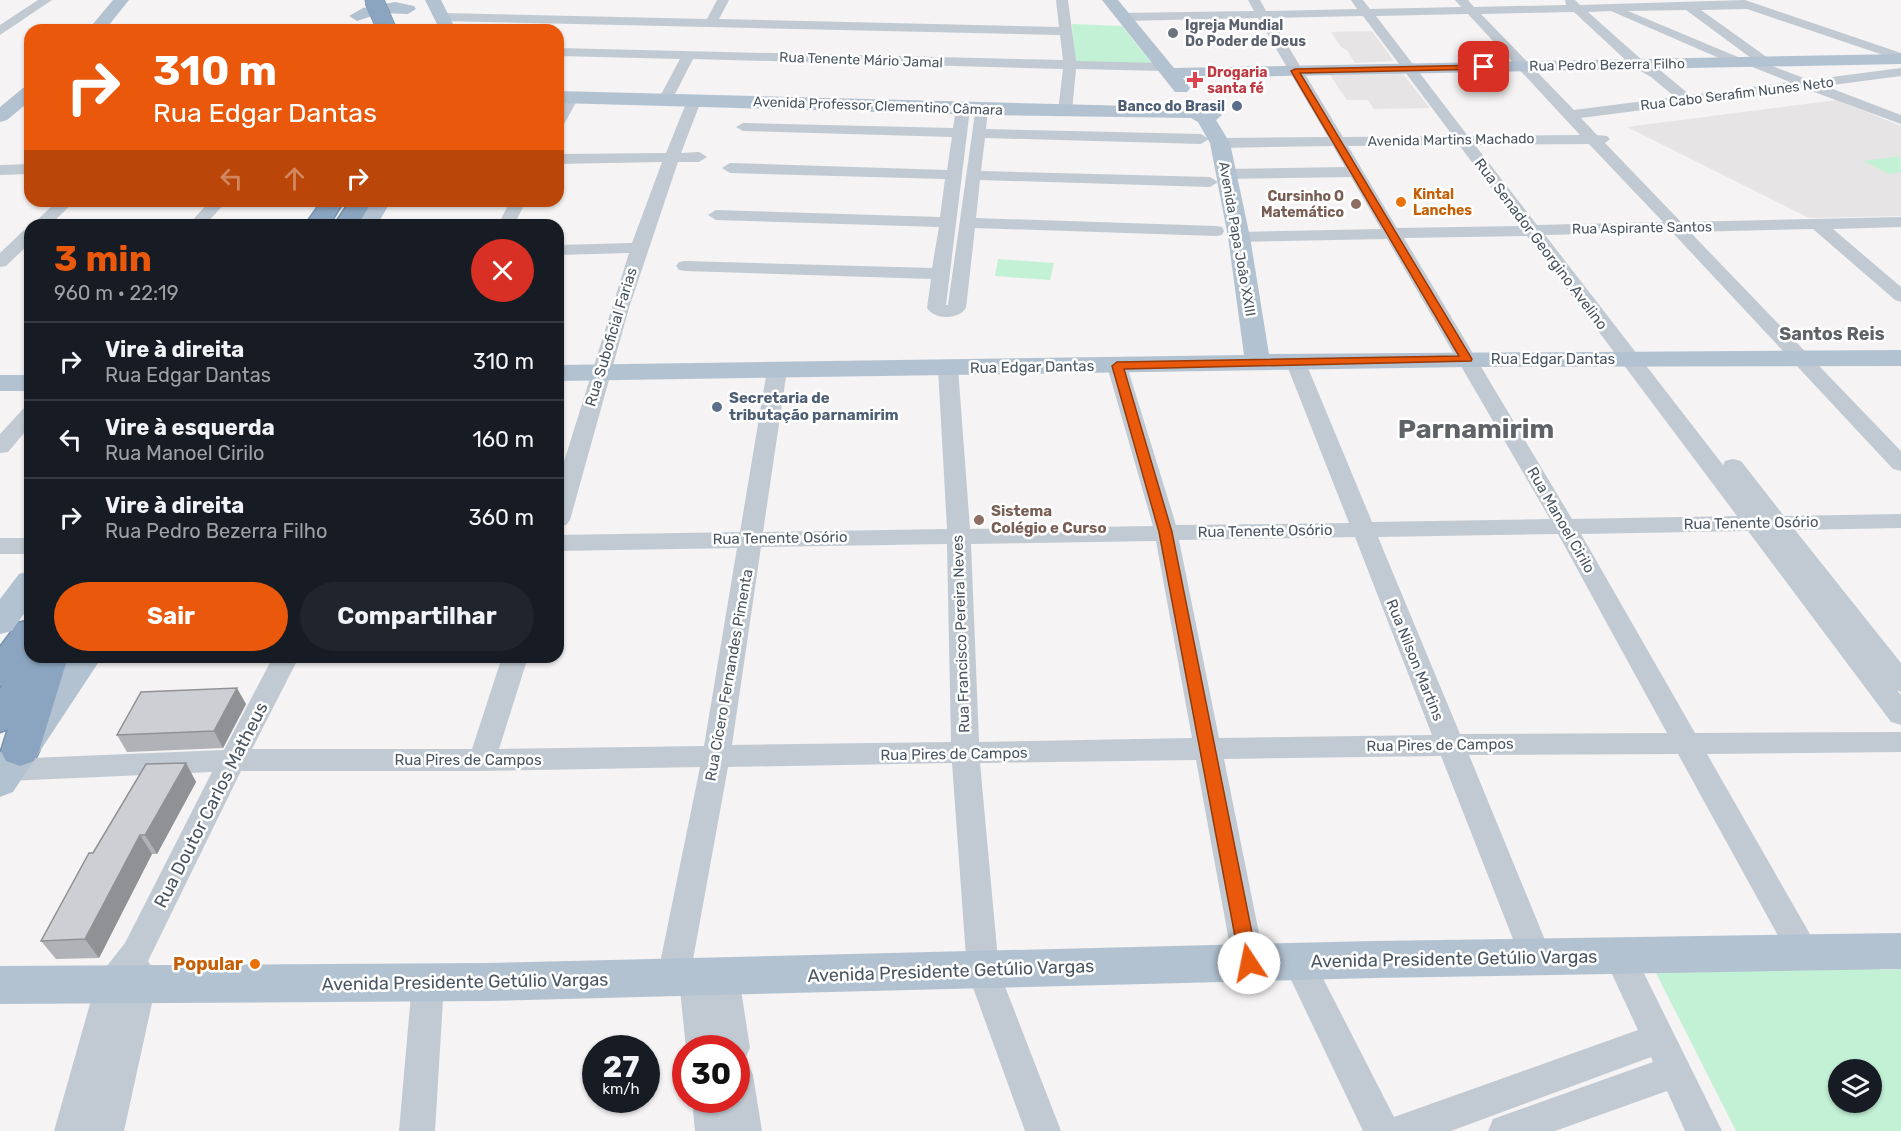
<!DOCTYPE html>
<html lang="pt">
<meta charset="utf-8">
<style>
:root{--surface:#171b24;--page:#20242c;--text:#f1f3f6;--muted:#9ea1a6;--line:#363941;--accent:#ea580c}
body{margin:0;font-family:Rubik,sans-serif;background:var(--page);color:var(--text);height:100vh;display:flex;flex-direction:column;font-size:22px;white-space:nowrap}
*{box-sizing:border-box;margin:0}
p{font-size:20px;color:var(--muted)}
.icon{flex:none;width:33px;height:33px;fill:none;stroke:currentColor;stroke-width:2;stroke-linecap:round;stroke-linejoin:round}
.map{position:relative;flex:1;overflow:hidden}
.panel{position:absolute;left:24px;top:219px;width:540px;height:444px;display:flex;flex-direction:column;background:var(--surface);border-radius:18px;box-shadow:0 2px 4px #0004}
.panel>*{flex:none}
.top-card{position:absolute;left:24px;top:24px;width:540px;height:183px;border-radius:18px;box-shadow:0 2px 4px #0004;background:#ea580c;color:#fff;overflow:hidden}
.controls{position:absolute;left:1828px;top:1059px;display:grid;gap:12px}
.controls a{display:grid;place-items:center;width:54px;height:54px;border-radius:50%;background:var(--surface);box-shadow:0 2px 4px #0004;font-size:30px}
.speed{position:absolute;left:582px;top:1035px;display:flex;gap:12px;font-size:30px;font-weight:700;text-align:center}
.speed>*{display:grid;place-content:center;width:78px;height:78px;border-radius:50%;background:var(--surface);box-shadow:0 2px 4px #0004;line-height:1}
.speed small{font-size:15px;font-weight:400}
.speed .limit{border:9px solid #d22;background:#fff;color:#111}
.pin{position:absolute;display:grid;place-items:center;width:51px;height:51px;color:#fff;margin:-26px;border-radius:12px;box-shadow:0 3px 9px #0006}
.me{position:absolute;width:66px;margin:-33px;rotate:349deg;stroke-linejoin:round;filter:drop-shadow(0 0 4px #0008)}
.turn{display:flex;align-items:center;gap:21px;height:126px;padding:0 30px;font-size:27px}
.turn .icon{width:78px;height:78px;stroke-width:2.5}
.turn b{display:block;font-size:42px;line-height:51px}
.lanes{display:flex;align-items:center;height:57px;padding:0 30px;background:#0003;justify-content:center;gap:30px;direction:ltr}
.lanes .off{opacity:.35}
.round{display:grid;place-items:center;flex:none;width:63px;height:63px;border-radius:32px;background:var(--page)}
.overview{display:flex;align-items:center;justify-content:space-between;height:102px;padding:0 30px}
h1{font-size:36px;font-weight:700;line-height:45px;color:var(--accent)}
.primary-button{display:flex;gap:12px;margin-top:auto;padding:12px 30px}
.primary-button a{flex:1;height:69px;border-radius:36px;background:var(--accent);color:#fff;font-size:24px;font-weight:700;line-height:69px;text-align:center}
.primary-button a+a{background:var(--page);color:var(--text)}
ul{padding:0;list-style:none}
li{display:flex;align-items:center;gap:18px;height:78px;padding:0 30px;border-top:2px solid var(--line)}
li div{flex:1}
li b{display:block;font-size:22px}
li em{font-style:normal}
.map>svg:first-child{display:block}
.education{fill:#e6e4e5}
.green{fill:#c3f1d5;fill-rule:evenodd}
.lines{fill:none;stroke-linecap:round;stroke-linejoin:round}
.highway-casing{stroke:#7690ad;stroke-width:3}
.minor{fill:#c1cad2;fill-rule:evenodd}
.major{fill:#b3c2d1;fill-rule:evenodd}
.highway{fill:#8ba5c1;fill-rule:evenodd}
.highway-bridge-casing{stroke:#7690ad;stroke-width:20;stroke-linecap:butt}
.highway-bridge{stroke:#8ba5c1;stroke-width:19}
.wall{fill:#b0b2b7}
.shaded-wall{fill:#909195}
.building{fill:#cdcfd5;stroke:#909195;stroke-width:1.5}
.route{fill:#ea580c;stroke:#983908;stroke-width:1.5}
.worship-dot{fill:#6b7280;stroke:#fff;stroke-width:2}
.health-dot{fill:#e0444e;stroke:#fff;stroke-width:2}
.service-dot{fill:#5c6f8a;stroke:#fff;stroke-width:2}
.food-dot{fill:#e8710a;stroke:#fff;stroke-width:2}
.education-dot{fill:#8d6e63;stroke:#fff;stroke-width:2}
.labels{text-anchor:middle;dominant-baseline:central;stroke-width:5;stroke-linejoin:round;paint-order:stroke}
.far-worship-label{font-size:14px;font-weight:bold;fill:#5b616d;stroke:#fff;text-anchor:start}
.far-street-label{font-size:14px;fill:#4a5661;stroke:#fff}
.far-health-label{font-size:14px;font-weight:bold;fill:#be3a42;stroke:#fff;text-anchor:start}
.far-service-label{font-size:14px;font-weight:bold;fill:#4e5e75;stroke:#fff;text-anchor:end}
.far-food-label{font-size:14px;font-weight:bold;fill:#c56008;stroke:#fff;text-anchor:start}
.far-education-label{font-size:14px;font-weight:bold;fill:#785e54;stroke:#fff;text-anchor:end}
.street-label{font-size:15px;fill:#4a5661;stroke:#fff}
.service-label{font-size:15px;font-weight:bold;fill:#4e5e75;stroke:#fff;text-anchor:start}
.education-label{font-size:15px;font-weight:bold;fill:#785e54;stroke:#fff;text-anchor:start}
.far-district-label{font-size:18px;font-weight:bold;fill:#5f6368;stroke:#fff}
.near-street-label{font-size:18px;fill:#4a5661;stroke:#fff}
.near-food-label{font-size:18px;font-weight:bold;fill:#c56008;stroke:#fff;text-anchor:end}
.town-label{font-size:27px;font-weight:bold;fill:#5f6368;stroke:#fff}
</style>
<div class="map">
<svg width="1901" height="1131" viewBox="0 0 1901 1131">
<rect width="100%" height="100%" fill="#f5f3f3"/>
<path class="education" d="M1372 31 1394 61 1355 63 1347 50 1341 47 1331 32Z
M1403 74 1430 108 1374 109 1368 100H1347L1330 75Z
M1837 100 1901 126V216L1809 218 1627 127Z"/>
<path class="green" d="M1072 24 1122 26 1153 65 1074 63Z
M1900 156 1901 172 1889 174 1863 161Z
M998 259 1054 263 1050 280 995 276Z
M1876 962 1881 970 1901 969V1131H1736L1653 967ZM1839 1070H1872V1102H1839Z"/>
<g class="lines">
<defs>
<path id="highway" d="M322 201H344L329 225H305Z
M350 201H372L358 225H334Z
M30 620V657H68L39 751 34 761 20 766 6 761 1 751 8 729 0 732V689L3 685 0 686V647L18 623Z"/>
</defs>
<use href="#highway" class="highway-casing"/>
<path class="minor" d="M38 0H52L0 35V25Z
M717 0H729L719 19 1059 27 1056 0H1068L1076 61 1163 63 1170 67 1163 71 1076 69 1072 111 1065 115 1058 111 1063 69 693 59 672 100 665 104 658 100 680 59 558 56V48L1063 60 1060 35 442 21 436 17 442 13 707 19Z
M1248 0H1260L1266 11 1357 9 1351 0H1363L1370 9 1461 7 1455 0H1468L1474 7 1566 5 1565 0H1575L1580 5 1745 0 1901 53V61L1747 9 1701 10 1768 58 1770 61 1767 64 1809 80 1901 68V76L1825 86 1901 115V124L1806 89 1581 118 1597 135 1607 136 1610 139 1605 143 1681 222 1901 217V227L1833 229 1901 287V302L1895 300 1813 229 1690 232 1901 451V471L1893 469 1672 232 1545 235 1723 465 1725 461 1733 459 1741 461 1784 516 1901 514V528L1795 530 1901 663V692L1897 690 1901 695V725L1891 722 1748 531 1581 534 1695 733 1901 732V752L1707 754 1815 943 1820 953 1815 963 1804 967 1793 963 1678 754 1469 755 1552 957 1547 967 1536 971 1525 967 1520 957 1441 756 1224 759 1265 963 1260 973 1249 977 1238 973 1233 963 1196 760 980 763 999 971 1061 1131H1025L967 971 952 763 728 767 692 965 695 963 707 968 709 972 711 967 723 962 735 967 739 977 750 1048 745 1059 741 1061 748 1063 753 1075 762 1131H695L692 1100H736V1048H686L680 990 673 993 661 988 657 978 700 767 482 771H241L148 961 155 972 156 985 124 1131H54L95 986 99 976 125 943 212 772 7 781 0 779V761L7 759 224 750 273 657H299L252 749H472L502 657H528L499 749 704 746 737 548 558 551V535L740 532 767 370 770 366H784L787 370 763 532 947 529 938 368 941 364H955L958 368 970 529 1153 526 1107 366 1110 362H1124L1127 366 1176 525 1349 523 1286 363 1289 359H1303L1306 363 1372 522 1550 519 1387 239 1239 242 1233 241 1230 237 1233 233 1239 232 1381 229 1351 177 1225 179 1217 174 1225 169 1345 167 1333 146 1220 148 1212 143 1220 138 1328 137 1258 18 1122 21 1116 17 1122 13 1254 11ZM1686 10 1751 58 1745 60 1628 11ZM1611 11 1735 65 1745 64 1790 82 1690 95 1661 71 1642 60 1588 12ZM1574 12 1632 66 1651 77 1675 97 1574 110 1481 14ZM1468 14 1580 135 1468 136 1376 16ZM1363 16 1453 136 1343 137 1271 18ZM1589 144 1663 222 1537 225 1475 145ZM1459 145 1520 226 1397 228 1348 146ZM1527 236 1737 516 1572 519 1404 238ZM1558 534 1667 733 1460 734 1378 537ZM1355 537 1432 735 1219 738 1179 540ZM1156 541 1192 738 979 742 971 544ZM947 544 951 742 732 745 761 547Z
M572 93 579 97 563 126 558 127V110L567 94Z
M694 97 701 101 681 153 699 152 707 157 699 162H678L629 308 570 520 566 525 558 527V481L629 253 558 255V245L632 243 662 162 558 164V154L666 153 687 101Z
M963 105 970 109 946 305H948L976 106H986L988 109 986 129 1201 134 1209 139 1201 144 985 138 981 171 1210 177 1218 182 1210 187 980 180 976 218 1216 226 1222 227 1224 231 1222 235 1216 236 975 228 966 308C958 320 935 320 927 308L931 279 685 271 679 270 676 266 679 262 685 261 932 268 939 227 716 220 708 215 716 210 940 217 945 179 730 173 722 168 730 163 947 170 952 137 743 131 736 127 743 123 953 128 956 109Z
M30 164V174L0 175V165Z
M57 201H75L50 225H32Z
M210 201H227L205 225H188Z
M510 201H526L514 225H498Z
M30 229V243L6 266 0 267V253L24 230Z
M30 407V426L8 452 0 453V434L23 409Z
M0 538H30V554H0Z
M1620 943 1631 947 1722 1131H1685L1667 1091 1555 1131H1488L1493 1119 1653 1062 1651 1057 1451 1131H1363L1282 961 1287 951 1298 947 1309 951 1394 1117 1638 1030 1604 957 1609 947Z
M428 968 440 973 444 983 435 1131H399L412 983 416 973Z"/>
<path class="major" d="M113 0H129L105 30H88Z
M425 0H441L456 30H440Z
M1102 0H1118L1174 68 1901 54V64L1183 78 1190 88 1187 92H1175Z
M395 2 414 6 416 9 408 14 381 13 357 21 349 16 363 8Z
M30 86V101L7 120 0 122V107L23 88Z
M558 91 1212 108 1222 115 1216 120 1230 143 1250 237 1269 354 1901 350V366L1467 367 558 381V365L1244 355 1228 237 1210 143 1198 122 1191 118 981 115 558 103Z
M369 201H391L377 225H355Z
M0 375H30V391H0Z
M30 571V605L12 631 0 634V599L19 574Z
M67 657H102L13 792 0 797V753Z
M1901 933V969L1374 978 487 1001 0 1004V966L487 963 1374 941Z"/>
<use href="#highway" class="highway"/>
<defs>
<path id="highway-bridge" d="M374 0 387 30"/>
</defs>
<use href="#highway-bridge" class="highway-bridge-casing"/>
<use href="#highway-bridge" class="highway-bridge"/>
</g>
<path class="wall" d="M246 704 223 748 127 752 117 735Z
M186 763 196 782 157 854H152L99 958 56 959 41 941Z"/>
<path class="shaded-wall" d="M237 688 246 704 223 748 214 731Z
M186 763 196 782 157 854 145 835Z
M140 835 152 854 99 958 85 939Z"/>
<path class="building" d="M501 25H524L520 30H496Z
M237 688 214 731 117 735 141 692Z
M186 763 145 835H140L85 939 41 941 89 853H93L146 764Z"/>
<path class="route" d="M1484 65 1488 67 1487 69 1300 73 1472 359 1471 361 1124 369 1172 532 1258 963 1255 969 1249 971 1242 969 1240 963 1159 532 1112 366 1117 362 1459 356 1291 71 1295 69Z"/>
<circle class="worship-dot" cx="1173" cy="33" r="6"/>
<path class="health-dot" d="M1192 71h6v6h6v6h-6v6h-6v-6h-6v-6h6z"/>
<g class="service-dot">
<circle cx="1237" cy="106" r="6"/>
<circle cx="717" cy="407" r="6"/>
</g>
<g class="food-dot">
<circle cx="1401" cy="202" r="6"/>
<circle cx="255" cy="964" r="6"/>
</g>
<g class="education-dot">
<circle cx="1356" cy="204" r="6"/>
<circle cx="979" cy="520" r="6"/>
</g>
<g class="labels">
<g class="far-worship-label">
<text x="1185" y="25">Igreja Mundial<tspan x="1185" dy="16">Do Poder de Deus</tspan></text>
</g>
<g class="far-street-label">
<text transform="translate(861 60) rotate(2)">Rua Tenente Mário Jamal</text>
<text transform="translate(1607 65) rotate(-1)">Rua Pedro Bezerra Filho</text>
<text transform="translate(1737 94) rotate(-7)">Rua Cabo Serafim Nunes Neto</text>
<text transform="translate(878 106) rotate(2)">Avenida Professor Clementino Câmara</text>
<text transform="translate(1451 140) rotate(-1)">Avenida Martins Machado</text>
<text transform="translate(1642 228) rotate(-1)">Rua Aspirante Santos</text>
<text transform="translate(1237 239) rotate(80)">Avenida Papa João XXIII</text>
</g>
<g class="far-health-label">
<text x="1207" y="72">Drogaria<tspan x="1207" dy="16">santa fé</tspan></text>
</g>
<g class="far-service-label">
<text x="1225" y="106">Banco do Brasil</text>
</g>
<g class="far-food-label">
<text x="1413" y="194">Kintal<tspan x="1413" dy="16">Lanches</tspan></text>
</g>
<g class="far-education-label">
<text x="1344" y="196">Cursinho O<tspan x="1344" dy="16">Matemático</tspan></text>
</g>
<g class="street-label">
<text transform="translate(1541 244) rotate(53)">Rua Senador Georgino Avelino</text>
<text transform="translate(611 337) rotate(-73)">Rua Suboficial Farias</text>
<text x="1553" y="359">Rua Edgar Dantas</text>
<text transform="translate(1032 367) rotate(-1)">Rua Edgar Dantas</text>
<text transform="translate(1561 520) rotate(60)">Rua Manoel Cirilo</text>
<text transform="translate(1751 523) rotate(-1)">Rua Tenente Osório</text>
<text transform="translate(1265 531) rotate(-1)">Rua Tenente Osório</text>
<text transform="translate(780 538) rotate(-1)">Rua Tenente Osório</text>
<text transform="translate(961 634) rotate(-92)">Rua Francisco Pereira Neves</text>
<text transform="translate(1415 660) rotate(68)">Rua Nilson Martins</text>
<text transform="translate(729 675) rotate(-80)">Rua Cícero Fernandes Pimenta</text>
<text transform="translate(1440 745) rotate(-1)">Rua Pires de Campos</text>
<text transform="translate(954 754) rotate(-1)">Rua Pires de Campos</text>
<text x="468" y="760">Rua Pires de Campos</text>
</g>
<g class="service-label">
<text x="729" y="398">Secretaria de<tspan x="729" dy="17">tributação parnamirim</tspan></text>
</g>
<g class="education-label">
<text x="991" y="511">Sistema<tspan x="991" dy="17">Colégio e Curso</tspan></text>
</g>
<g class="far-district-label">
<text x="1832" y="334">Santos Reis</text>
</g>
<g class="near-street-label">
<text transform="translate(211 805) rotate(-63)">Rua Doutor Carlos Matheus</text>
<text transform="translate(1454 959) rotate(-1)">Avenida Presidente Getúlio Vargas</text>
<text transform="translate(951 971) rotate(-2)">Avenida Presidente Getúlio Vargas</text>
<text transform="translate(465 982) rotate(-1)">Avenida Presidente Getúlio Vargas</text>
</g>
<g class="near-food-label">
<text x="243" y="964">Popular</text>
</g>
<g class="town-label">
<text x="1476" y="429">Parnamirim</text>
</g>
</g>
</svg>
<div class="controls">
<a><svg class="icon" aria-label="layers" viewBox="0 0 24 24"><path d="M12 4l9 5-9 5-9-5zM3 14l9 5 9-5"/></svg></a>
</div>
<div class="speed"><div>27<small>km/h</small></div><div class="limit">30</div></div>
<div class="pin" style="left:1484px;top:67px;background:#d93025"><svg class="icon" aria-label="arrive" viewBox="0 0 24 24"><path d="M6 21V4h12l-3 4 3 4H6"/></svg></div>
<svg class="me" style="left:1249px;top:963px" viewBox="-20 -20 40 40"><circle r="19" fill="#fff"/><path d="M0-13L10 11 0 6-10 11z" fill="#ea580c"/></svg>
<div class="top-card">
<div class="turn"><svg class="icon" aria-label="right" viewBox="0 0 24 24"><path d="M7 20v-9h11M14 6l5 5-5 5"/></svg><div><b>310 m</b>Rua Edgar Dantas</div></div>
<div class="lanes"><svg class="icon off" aria-label="left" viewBox="0 0 24 24"><path d="M17 20v-9H6M10 6l-5 5 5 5"/></svg><svg class="icon off" aria-label="ahead" viewBox="0 0 24 24"><path d="M12 20V5M6 11l6-6 6 6"/></svg><svg class="icon" aria-label="right" viewBox="0 0 24 24"><path d="M7 20v-9h11M14 6l5 5-5 5"/></svg></div>
</div>
<section class="panel">
<div class="overview"><div><h1>3 min</h1><p>960 m · 22:19</p></div><a class="round" style="background:#d93025;color:#fff"><svg class="icon" aria-label="close" viewBox="0 0 24 24"><path d="M6 6l12 12M18 6L6 18"/></svg></a></div>
<ul>
<li><svg class="icon" aria-label="right" viewBox="0 0 24 24"><path d="M7 20v-9h11M14 6l5 5-5 5"/></svg><div><b>Vire à direita</b><p>Rua Edgar Dantas</p></div><em>310 m</em></li>
<li><svg class="icon" aria-label="left" viewBox="0 0 24 24"><path d="M17 20v-9H6M10 6l-5 5 5 5"/></svg><div><b>Vire à esquerda</b><p>Rua Manoel Cirilo</p></div><em>160 m</em></li>
<li><svg class="icon" aria-label="right" viewBox="0 0 24 24"><path d="M7 20v-9h11M14 6l5 5-5 5"/></svg><div><b>Vire à direita</b><p>Rua Pedro Bezerra Filho</p></div><em>360 m</em></li>
</ul>
<div class="primary-button"><a>Sair</a><a>Compartilhar</a></div>
</section>
</div>
